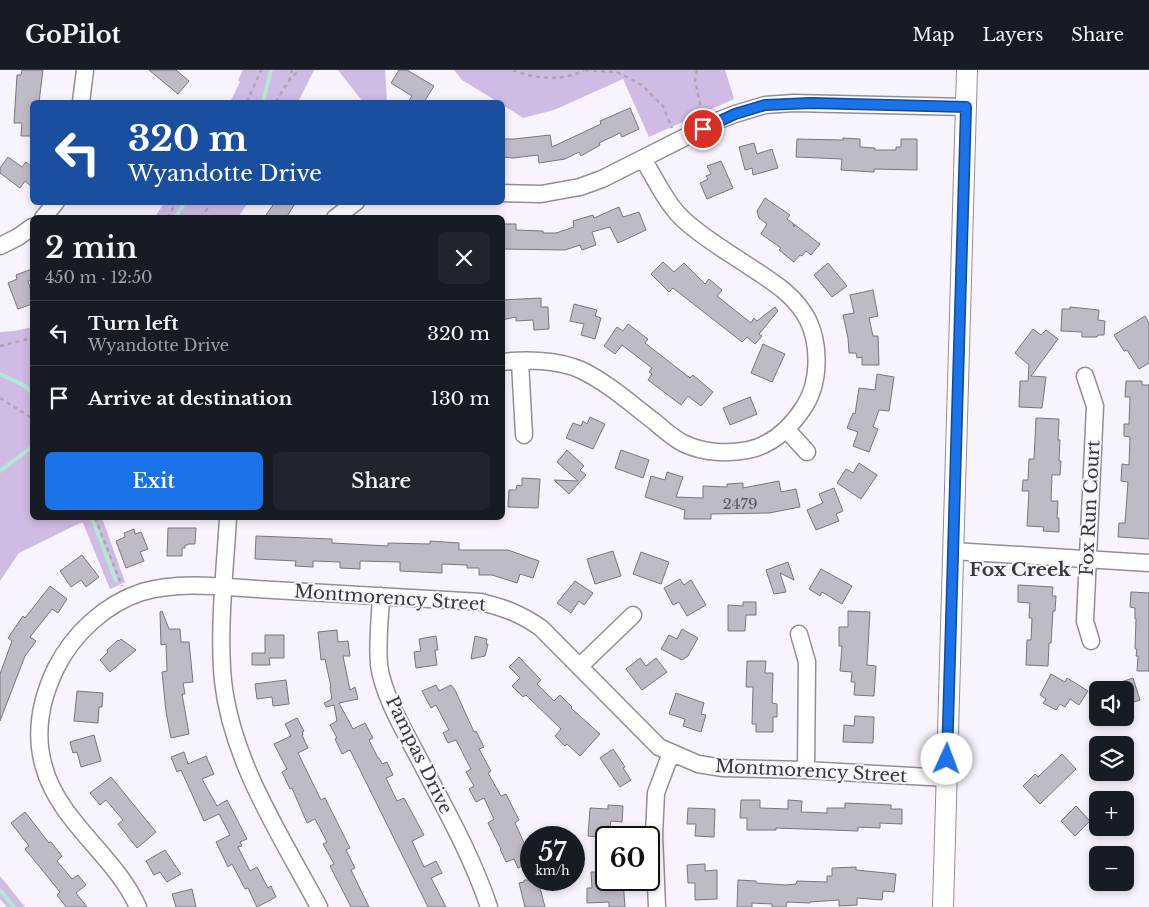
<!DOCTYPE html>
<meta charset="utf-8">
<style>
:root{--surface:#171b24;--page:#20242c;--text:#f1f3f6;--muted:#9ea1a6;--line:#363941;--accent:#1a73e8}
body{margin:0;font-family:"Libre Baskerville",serif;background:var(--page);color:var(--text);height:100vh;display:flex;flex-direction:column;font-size:19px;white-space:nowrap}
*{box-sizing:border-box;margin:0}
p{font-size:16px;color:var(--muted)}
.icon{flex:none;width:28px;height:28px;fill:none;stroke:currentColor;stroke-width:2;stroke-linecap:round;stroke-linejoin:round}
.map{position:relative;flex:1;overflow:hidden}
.details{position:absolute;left:30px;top:145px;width:475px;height:305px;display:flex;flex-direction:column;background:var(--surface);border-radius:8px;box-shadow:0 2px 8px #0003}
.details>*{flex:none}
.guide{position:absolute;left:30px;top:30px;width:475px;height:105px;border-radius:8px;box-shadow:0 2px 8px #0003;background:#1a4fa0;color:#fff;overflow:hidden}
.buttons{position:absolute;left:1089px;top:611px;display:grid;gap:10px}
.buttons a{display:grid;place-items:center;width:45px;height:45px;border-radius:8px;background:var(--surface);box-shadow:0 2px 8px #0003;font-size:25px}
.speed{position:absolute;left:520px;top:756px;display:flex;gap:10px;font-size:25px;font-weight:700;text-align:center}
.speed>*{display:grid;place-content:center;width:65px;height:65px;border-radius:50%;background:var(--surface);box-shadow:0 2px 8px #0003;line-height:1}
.speed small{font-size:12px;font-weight:400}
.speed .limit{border:2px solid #111;border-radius:8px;background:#fff;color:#111}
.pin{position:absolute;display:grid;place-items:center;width:42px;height:42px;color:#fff;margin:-21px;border:2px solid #fff;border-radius:50%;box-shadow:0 1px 5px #0007}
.me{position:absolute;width:55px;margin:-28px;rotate:2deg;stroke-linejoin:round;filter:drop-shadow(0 0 4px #0008)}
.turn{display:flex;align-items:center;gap:18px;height:105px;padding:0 15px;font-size:22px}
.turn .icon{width:65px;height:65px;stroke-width:2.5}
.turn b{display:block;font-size:35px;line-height:42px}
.round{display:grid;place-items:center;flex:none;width:52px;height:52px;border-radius:8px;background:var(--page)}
.headline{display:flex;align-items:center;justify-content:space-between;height:85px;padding:0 15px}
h1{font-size:30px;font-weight:600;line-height:38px}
.primary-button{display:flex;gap:10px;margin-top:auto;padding:10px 15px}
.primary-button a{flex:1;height:58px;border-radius:8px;background:var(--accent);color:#fff;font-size:20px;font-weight:600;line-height:58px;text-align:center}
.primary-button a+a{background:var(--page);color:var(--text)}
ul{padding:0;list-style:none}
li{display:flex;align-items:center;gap:15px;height:65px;padding:0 15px;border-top:1px solid var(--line)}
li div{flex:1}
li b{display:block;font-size:19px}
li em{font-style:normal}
header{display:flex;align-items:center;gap:30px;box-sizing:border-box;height:70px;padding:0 25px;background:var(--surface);border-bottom:1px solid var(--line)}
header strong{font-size:24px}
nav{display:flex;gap:28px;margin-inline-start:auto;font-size:18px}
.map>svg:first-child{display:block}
.green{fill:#cfbbe3}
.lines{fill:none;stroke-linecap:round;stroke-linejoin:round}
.stream{stroke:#b3e8d3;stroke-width:4}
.building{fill:#c0bac6;stroke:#7a7580}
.minor-casing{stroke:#938d99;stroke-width:19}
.major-casing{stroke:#938d99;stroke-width:22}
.path{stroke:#aba7af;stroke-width:2.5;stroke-dasharray:4 4;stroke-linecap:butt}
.minor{stroke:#fff;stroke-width:16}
.major{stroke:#fff;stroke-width:20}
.route-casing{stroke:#114b97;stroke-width:12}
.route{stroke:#1a73e8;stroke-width:9}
.labels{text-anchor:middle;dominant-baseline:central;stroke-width:4;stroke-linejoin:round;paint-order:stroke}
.number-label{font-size:15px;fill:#5c585f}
.street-label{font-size:18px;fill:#3b383d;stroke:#f8f3fd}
.neighbourhood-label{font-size:19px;font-weight:bold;fill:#3b383d;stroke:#f8f3fd}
</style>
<header>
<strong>GoPilot</strong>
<nav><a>Map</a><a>Layers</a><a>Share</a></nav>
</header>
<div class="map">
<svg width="1149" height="837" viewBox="0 0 1149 837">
<rect width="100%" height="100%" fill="#f8f3fd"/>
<path class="green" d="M243 0H314L298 32H230L240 12 238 10Z
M338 0H385L387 32H363Z
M454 0H725L734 29 649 67 623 9 554 40 523 48 503 35 502 32H498L462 10Z
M164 133V132L248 133 238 147H155Z
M32 257V448H102L125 512 110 519 83 453H80L19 483 0 511V262L15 261Z
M0 806 25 837H7L0 829Z"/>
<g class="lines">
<path class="stream" d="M263 32 271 0
M175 148 185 132
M0 304 25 316 32 323
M0 401 32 377
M92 448 116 511
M0 820 14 837"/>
</g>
<path class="building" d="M22 0H43L39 32H32V66H21L22 53H14L17 5H21Z
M149 0H176L189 11 178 24Z
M399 0H407L434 16 424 32H408L412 26 391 13Z
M630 38 639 59 622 67 620 63 599 73 600 75 581 86 579 82 565 89 539 93 538 85 513 88 502 87V69H514L550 65 552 77 601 54 600 51Z
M843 68 860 69V77L875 78V80H896V77H901V69H917V100L874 99V102L841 100 842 89 796 87 797 69 843 70Z
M754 73 757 84 772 79 778 98 753 105 752 98 745 100 739 77Z
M8 87 22 97 26 92 32 97V117L25 111 20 118 0 103V98Z
M721 91 733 118 707 129 700 113 708 109 706 106 711 104 707 96Z
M765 128 790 145 787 149 793 153 794 157V154L820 174 811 185 806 181 802 186 800 185 794 192 779 180 781 178 761 164 767 154 759 148 757 141Z
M275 132H296L286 148H264Z
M619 137 623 147 639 142 646 160 618 173 610 157 592 162 596 175 582 180 580 175 565 180 502 179V154H516V160L543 161V163H556L574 157 573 151 593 145 594 148Z
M663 192 674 202 684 193 705 214 709 209 722 220 717 226 751 253 754 248 757 251 775 237 778 241 759 264 762 266 755 274 747 267 742 272 673 218 669 222 651 204Z
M828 193 847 216 832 227 814 205Z
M32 199V210L28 211 32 223V234L18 239 8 213 17 209 16 205Z
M873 220 878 246 869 248 873 266H878L879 295H862V287L857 288 856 283H849L848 268 843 245 854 243 850 225Z
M541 228V237H548L549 259 534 260 533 250 516 251V247L502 250V230Z
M574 234 597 240 595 246 601 248 595 269 581 265 584 254 570 251Z
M1070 237 1099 240 1098 250 1105 251 1104 265H1098L1097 267H1082V262L1061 261 1062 239H1070Z
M1145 246 1149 253V293L1139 299 1127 280 1124 281 1114 265Z
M628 254 648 269 645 273 690 308 693 305 713 322 701 336 688 326 681 335 648 310 652 304 649 302 652 298 622 275 615 284 604 276 617 257 623 261Z
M1033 259 1041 265 1046 260 1058 269 1031 306 1046 307 1042 338 1019 337 1020 311H1028L1029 295 1015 283Z
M763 274 785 284 772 312 751 303Z
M877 304 894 307 889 341 879 340 873 357 878 359 869 382 853 376 858 362 847 358 853 343 855 344 859 318 875 320Z
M1126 311H1142V315H1149V469L1118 467 1119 453H1125L1128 412 1121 411 1122 394 1129 395 1130 367 1124 366V354H1129L1130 327H1125Z
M750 327 757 344 730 355 723 338Z
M590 347 605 354 593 379 566 368 573 353 581 356 583 351 587 354Z
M1036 348 1059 349 1058 370H1060L1059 391H1061L1060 405H1052L1051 431H1058L1057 448H1059V462L1043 461 1044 457 1027 456 1029 421H1022L1023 410H1028L1029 389H1034Z
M567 380 584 396 580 400 586 405 569 424 554 410 578 411 557 392Z
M621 380 649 390 643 408 615 398Z
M859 393 877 405 861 429 837 413 846 399 853 403Z
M667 402 683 407 676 427 703 428V416L727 417V414L743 413V418L779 411 781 422 796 419 800 437 769 443 711 444V449H684L685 440 645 427 651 406 665 410Z
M522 408 540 409 538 438 508 437 509 420H516L517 415 522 416Z
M834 418 843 441 836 444 839 451 816 460 807 440 823 433 819 424Z
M168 458H196L195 474H188V475H185V478H182V486H167Z
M134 459 135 464 141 462 148 479 140 482 144 491 126 498 116 471 125 467 124 463Z
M256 466 332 469V473L388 476V473L430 474V471L459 473V480H508L539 491 533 508 520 504 517 513 492 505H479V498H467V495L442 494V503L400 501V492L360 491V499L340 498V492L313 491V497L295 496 296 491 255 489Z
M613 481 621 506 595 514 587 489Z
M641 482 669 492 661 514 633 504Z
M82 485 99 507 86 517 81 510 71 517 60 501Z
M788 492 794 510 780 503 786 522 774 524 766 500Z
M821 499 852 516 842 534 822 522 820 526 809 519Z
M680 509 684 515 691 510 706 535 687 546 679 532 673 535 664 518Z
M575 511 593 523 584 535 579 531 571 543 557 533Z
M1018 515 1053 517 1052 526H1056L1055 541H1053L1051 573H1049L1048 596 1026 595 1027 570H1031L1032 548H1029L1030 533 1018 532Z
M50 516 67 529 58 543 52 539 30 567 36 571 25 586 0 651V604L12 571 8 568 23 546 25 548Z
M1131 522 1149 523V601H1137L1138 586H1136L1137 579H1135L1136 549H1135V538L1130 537Z
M743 532H756V545H746L745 561H728V535L743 536Z
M162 541 169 559H180L181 572H189L193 612 183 613 185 624H182L189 664 171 668 166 642 162 602 167 601 166 574 161 575 160 542Z
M848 541 870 542 867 595 876 596 874 626 854 625 855 612H851L852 602 840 601 842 576H839V557H848Z
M682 559 698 568 688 586 682 590 661 579 669 565 677 569Z
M337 560 338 572 348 571 350 586H343L350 620 355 617 358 629 339 633 353 659 365 653 373 668 369 670 378 688H379L382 694 387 692 393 705 386 708 397 731 404 728 424 765 412 771 424 797 436 791 442 803 431 808 446 837H428L350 680 342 684 335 669 337 668 330 655 337 651 334 635 326 637 324 633 332 629 330 617H331L325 589 321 590 318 562Z
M265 565H284V588H269L270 595H252V583H265Z
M436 566 438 580H435L437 595 416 598 414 582 421 581 419 569Z
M475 566 487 569 486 574H488L485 586 471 589Z
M121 569 136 580 110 602 100 590 108 582 107 580 118 570 119 571Z
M519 587 541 610 537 614 554 631 560 625 572 637 571 638 600 664 580 686 567 674 565 676 555 666 561 659 526 625 523 627 512 616 520 608 509 597Z
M640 588 646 596 656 588 667 602 642 620 626 599Z
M747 591H766L765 603H773L772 633 777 634V647H773V662H756V654H752L753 617H746Z
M1051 604 1065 612 1067 608 1088 621 1079 635 1070 629 1065 637 1060 634 1056 640 1043 633 1046 629 1040 625Z
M1133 608 1140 630 1125 635V620H1103V618Z
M286 610 289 634 273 636 272 627 257 629 255 614Z
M436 615 439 621 451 615 455 620 474 662 476 661 484 677 479 679 491 701 488 703 501 726 506 724 519 750 515 753 531 788V791L518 798 514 789 506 792 500 779H501L488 753 494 749 484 728 476 732 469 719 474 716 466 702 471 699 456 670 448 673 443 663 449 660 436 635 431 638 422 621Z
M77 621 103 623 102 637H99L98 653 74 651Z
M676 623 704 633 701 644 706 645 701 662 683 656 685 649 669 644Z
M855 646 874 647 873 673 843 672 844 655 854 656Z
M297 648 304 661 302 662 303 665H302L308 678 298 683 321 730 325 728 350 778 346 780 355 798 351 800 369 837H351L330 796 334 794 323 774 327 772 315 749 307 753 292 718 290 719 282 702 287 699 274 674 291 666 285 654Z
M94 665 101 691 81 697 77 682 73 683 70 672Z
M613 679 625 697 623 698 631 710 620 717 600 688Z
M184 682 188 694 206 686 214 704 202 709 217 736 227 730 247 769 240 772 242 776 238 777 250 801 257 797 268 818 271 816 276 827 257 837 248 818 245 819 232 794 228 797 216 772 230 765 219 744 204 751 181 700 177 702 171 687Z
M1062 684 1076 699 1040 734 1023 716 1035 704 1038 707Z
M111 707 156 762 137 778 118 754 123 750 106 730 100 735 90 723Z
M741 730H760V738L788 739V730L802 731 801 742 827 743V738H845V733L891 735V739H902V754L880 753V758L858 757V761L776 758V760H747V748H740Z
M608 735 623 736 622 752 611 751 608 768 588 766 590 738 608 739Z
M1076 736 1090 751 1075 766 1061 751Z
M688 738 715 739 714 767 695 766 696 754H687Z
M25 742 49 773 51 772 62 786 57 791 72 809 78 805 86 815 76 823 87 837H66L57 825 60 822 25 779 29 776 11 753Z
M165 780 181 804 167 812 160 802 154 805 146 791Z
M705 794V801L717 800V829L695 830V813H688L687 795Z
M856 797V800L896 804 894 822 883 821 882 830 857 828V835L839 836V830L810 832V833L787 832 786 837H772V834L752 833V837H737L738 810 756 811V813L786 815 796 814 797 811 827 812V806H832V798Z
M591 802H606V810H623L625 837H609V832L587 833V818H592Z
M524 810H538L545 837H525L519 813 524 812Z
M192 819 196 837H176L172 824Z"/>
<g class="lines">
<defs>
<path id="minor" d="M81 32 85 0
M502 123 541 124 580 117 602 109 717 51 735 44 765 35 794 33 966 37
M43 148 56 132
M335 148 356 132
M0 176 18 167 32 157
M502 292C526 289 559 290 581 300 608 313 631 334 655 352 664 360 674 369 685 374 704 383 728 384 748 380 772 375 791 357 804 337 820 313 820 275 808 250 795 225 773 212 750 197 728 182 705 169 685 151 667 135 656 110 643 89
M520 292 524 365
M1085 306 1095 336 1085 551 1091 571
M786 359 807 382
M228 448C225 500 218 559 223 611 232 692 281 766 319 837
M953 481 1149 493
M381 526C380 549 377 572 379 595 383 624 402 657 416 683 442 733 471 783 489 837
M799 564 807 592 806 700
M580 596 633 545
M138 837C115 785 59 752 44 697 34 663 41 629 56 598 73 564 105 534 142 522 184 510 230 518 273 520 343 524 412 528 481 532 505 538 521 544 541 558L659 677 698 694 723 698 806 700 947 708
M657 837 654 765 656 723 671 683"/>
<path id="major" d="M943 837 967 0"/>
</defs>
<use href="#minor" class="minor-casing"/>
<use href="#major" class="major-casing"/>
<path class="path" d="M513 0C535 9 562 12 584 0
M585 0 617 2 642 15 663 36 672 58
M697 0 695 10 702 43
M289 11 292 0
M247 32 261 0
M276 32 288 12 299 0
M168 148 176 132
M201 148 212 132
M0 276 32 268
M0 328 32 348
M95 448 122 516"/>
<use href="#minor" class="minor"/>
<use href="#major" class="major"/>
</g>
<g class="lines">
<defs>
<path id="route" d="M703 59 735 44 765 35 811 33 966 37 947 689"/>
</defs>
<use href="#route" class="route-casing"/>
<use href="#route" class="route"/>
</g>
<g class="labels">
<g class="number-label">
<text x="740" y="433">2479</text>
</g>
<g class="street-label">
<text transform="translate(1090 438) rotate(-87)">Fox Run Court</text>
<text transform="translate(390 528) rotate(4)">Montmorency Street</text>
<text transform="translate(419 685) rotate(64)">Pampas Drive</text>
<text transform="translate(811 701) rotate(3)">Montmorency Street</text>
</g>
<g class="neighbourhood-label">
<text x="1020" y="499">Fox Creek</text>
</g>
</g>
</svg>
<div class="buttons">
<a><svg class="icon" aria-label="sound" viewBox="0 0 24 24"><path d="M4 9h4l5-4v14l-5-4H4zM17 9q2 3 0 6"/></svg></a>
<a><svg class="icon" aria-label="layers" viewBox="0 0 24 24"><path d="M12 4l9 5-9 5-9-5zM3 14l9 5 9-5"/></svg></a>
<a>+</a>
<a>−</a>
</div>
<div class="speed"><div>57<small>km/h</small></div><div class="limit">60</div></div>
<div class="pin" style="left:703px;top:59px;background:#d93025"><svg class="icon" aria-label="arrive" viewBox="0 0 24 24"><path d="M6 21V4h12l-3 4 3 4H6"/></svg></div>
<svg class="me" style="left:947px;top:689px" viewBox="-20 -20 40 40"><circle r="19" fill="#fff"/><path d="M0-13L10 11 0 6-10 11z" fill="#1a73e8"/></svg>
<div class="guide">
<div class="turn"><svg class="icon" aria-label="left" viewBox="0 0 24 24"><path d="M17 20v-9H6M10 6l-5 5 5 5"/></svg><div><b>320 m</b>Wyandotte Drive</div></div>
</div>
<section class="details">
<div class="headline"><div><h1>2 min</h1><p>450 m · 12:50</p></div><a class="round"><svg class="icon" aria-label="close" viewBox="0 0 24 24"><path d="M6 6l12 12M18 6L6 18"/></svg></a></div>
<ul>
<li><svg class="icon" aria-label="left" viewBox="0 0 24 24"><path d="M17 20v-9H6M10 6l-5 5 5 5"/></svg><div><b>Turn left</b><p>Wyandotte Drive</p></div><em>320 m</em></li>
<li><svg class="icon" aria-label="arrive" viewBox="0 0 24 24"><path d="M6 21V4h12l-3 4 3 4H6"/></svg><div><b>Arrive at destination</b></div><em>130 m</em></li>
</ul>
<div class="primary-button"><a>Exit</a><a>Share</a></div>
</section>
</div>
